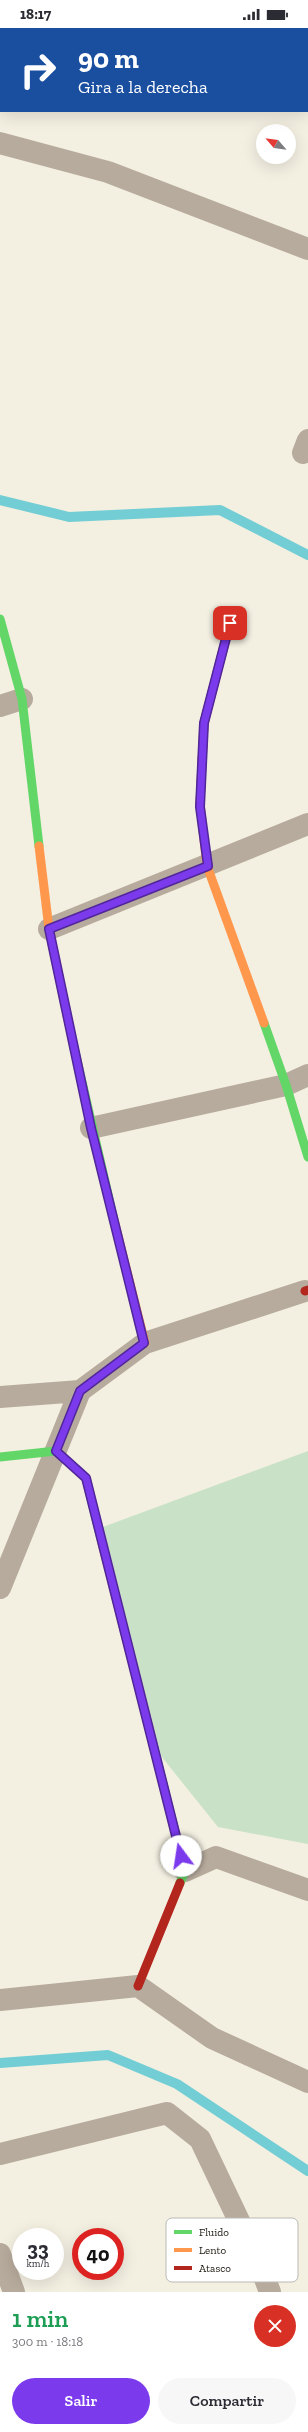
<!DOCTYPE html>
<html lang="es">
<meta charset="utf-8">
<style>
:root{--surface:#fff;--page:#f7f7f7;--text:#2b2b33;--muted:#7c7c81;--accent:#7c3aed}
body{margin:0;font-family:"Zilla Slab",serif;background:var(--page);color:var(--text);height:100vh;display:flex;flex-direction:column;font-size:15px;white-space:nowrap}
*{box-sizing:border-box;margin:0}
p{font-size:13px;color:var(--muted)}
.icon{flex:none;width:22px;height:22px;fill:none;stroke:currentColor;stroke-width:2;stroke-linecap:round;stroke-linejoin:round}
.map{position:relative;height:2264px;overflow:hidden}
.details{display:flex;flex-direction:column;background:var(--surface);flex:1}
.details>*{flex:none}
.banner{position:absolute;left:0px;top:0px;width:308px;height:84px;box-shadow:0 4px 16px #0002;background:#1a4fa0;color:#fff;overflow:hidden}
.needle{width:26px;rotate:298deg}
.buttons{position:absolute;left:256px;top:96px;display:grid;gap:8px}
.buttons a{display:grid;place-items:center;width:40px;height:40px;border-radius:50%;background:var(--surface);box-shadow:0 4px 16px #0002;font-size:20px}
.speed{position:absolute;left:12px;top:2200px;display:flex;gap:8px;font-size:20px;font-weight:700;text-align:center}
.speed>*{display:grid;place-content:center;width:52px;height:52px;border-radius:50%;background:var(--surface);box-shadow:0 4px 16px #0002;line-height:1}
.speed small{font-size:10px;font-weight:400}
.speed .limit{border:6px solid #d22;background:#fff;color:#111}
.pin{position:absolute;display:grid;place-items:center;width:34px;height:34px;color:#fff;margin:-17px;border-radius:8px;box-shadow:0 2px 6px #0006}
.me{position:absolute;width:44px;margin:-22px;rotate:346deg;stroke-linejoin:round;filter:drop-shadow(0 0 3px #0008)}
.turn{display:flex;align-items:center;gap:14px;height:84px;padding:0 12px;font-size:18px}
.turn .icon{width:52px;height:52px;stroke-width:2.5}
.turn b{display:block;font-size:28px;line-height:34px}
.round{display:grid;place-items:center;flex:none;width:42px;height:42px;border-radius:21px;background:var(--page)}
.head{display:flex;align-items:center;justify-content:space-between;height:68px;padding:0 12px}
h1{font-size:24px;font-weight:600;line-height:30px;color:#1e9e55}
.cta{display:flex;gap:8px;margin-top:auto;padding:8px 12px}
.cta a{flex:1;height:46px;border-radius:24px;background:var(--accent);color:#fff;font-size:16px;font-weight:600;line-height:46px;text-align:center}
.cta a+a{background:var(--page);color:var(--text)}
.status{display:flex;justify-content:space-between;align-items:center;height:28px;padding:0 20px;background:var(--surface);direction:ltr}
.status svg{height:11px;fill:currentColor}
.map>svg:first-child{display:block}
.green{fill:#c9e2c7}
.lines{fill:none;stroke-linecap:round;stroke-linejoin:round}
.stream{stroke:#72ced4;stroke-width:10}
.street{stroke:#b7ab9d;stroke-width:22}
.fast{stroke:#63d668;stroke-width:9}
.slow{stroke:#ff974d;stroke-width:9}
.jam{stroke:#b3261e;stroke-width:9}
.route-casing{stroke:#51269a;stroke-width:10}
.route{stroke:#7c3aed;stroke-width:7}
.key{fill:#fff;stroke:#bab9b6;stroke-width:1}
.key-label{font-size:11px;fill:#19160d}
</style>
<div class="status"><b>18:17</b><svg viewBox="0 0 49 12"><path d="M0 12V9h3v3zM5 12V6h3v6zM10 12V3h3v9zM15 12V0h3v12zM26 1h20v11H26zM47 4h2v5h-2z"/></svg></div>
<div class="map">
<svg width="308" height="2264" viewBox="0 0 308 2264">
<rect width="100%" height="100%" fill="#f3efe1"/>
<path class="green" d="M308 1423V1816L218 1799 161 1728 103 1499Z"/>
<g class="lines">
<path class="stream" d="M0 472 69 489 220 482 308 527
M0 2035 108 2027 177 2056 308 2143"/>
<path class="street" d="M0 115 108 144 308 221
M303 425 308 412
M0 678 22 671
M49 901 308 796
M91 1100 286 1057 308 1047
M0 1369 80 1363
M0 1560 80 1363 145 1315 305 1263
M185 1843 216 1829 308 1862
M0 1972 138 1958 212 2010 308 2054
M0 2126 167 2085 200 2111 259 2235 270 2264
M0 2226 14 2264"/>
<path class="fast" d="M0 591 22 671 39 818
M264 995 286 1057 308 1129
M73 1015 113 1188
M0 1429 56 1423 86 1450 101 1511
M151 1708 185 1843 180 1855"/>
<path class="slow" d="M200 776 207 838 264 995
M39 818 49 901 73 1015
M113 1188 145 1315
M101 1511 151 1708"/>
<path class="jam" d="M200 776 204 695 230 595
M305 1263 308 1262
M138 1958 180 1855"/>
</g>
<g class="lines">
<defs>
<path id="route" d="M181 1828 86 1450 56 1423 80 1363 144 1315 91 1100 49 901 208 838 200 779 204 695 230 595"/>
</defs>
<use href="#route" class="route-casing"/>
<use href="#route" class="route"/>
</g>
<rect x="166" y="2190" width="132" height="64" rx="6" class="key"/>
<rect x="174" y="2202" width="18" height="4" fill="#63d668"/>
<rect x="174" y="2220" width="18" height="4" fill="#ff974d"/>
<rect x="174" y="2238" width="18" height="4" fill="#b3261e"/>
<g class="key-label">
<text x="199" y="2208">Fluido</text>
<text x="199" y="2226">Lento</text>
<text x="199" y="2244">Atasco</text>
</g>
</svg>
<div class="buttons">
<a><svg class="needle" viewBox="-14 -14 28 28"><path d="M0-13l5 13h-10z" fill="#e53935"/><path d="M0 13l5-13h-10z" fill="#7c7c81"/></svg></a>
</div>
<div class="speed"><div>33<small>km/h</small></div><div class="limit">40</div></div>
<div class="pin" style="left:230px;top:595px;background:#d93025"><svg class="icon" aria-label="arrive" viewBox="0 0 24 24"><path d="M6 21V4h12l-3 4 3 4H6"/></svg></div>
<svg class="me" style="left:181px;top:1828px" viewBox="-20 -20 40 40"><circle r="19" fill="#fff"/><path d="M0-13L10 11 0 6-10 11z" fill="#7c3aed"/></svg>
<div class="banner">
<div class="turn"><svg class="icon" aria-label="right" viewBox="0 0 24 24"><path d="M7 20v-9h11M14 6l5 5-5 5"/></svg><div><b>90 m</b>Gira a la derecha</div></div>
</div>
</div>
<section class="details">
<div class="head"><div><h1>1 min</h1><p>300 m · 18:18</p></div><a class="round" style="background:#d93025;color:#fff"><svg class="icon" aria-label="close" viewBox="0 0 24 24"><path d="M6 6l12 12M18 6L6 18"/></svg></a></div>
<div class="cta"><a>Salir</a><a>Compartir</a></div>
</section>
